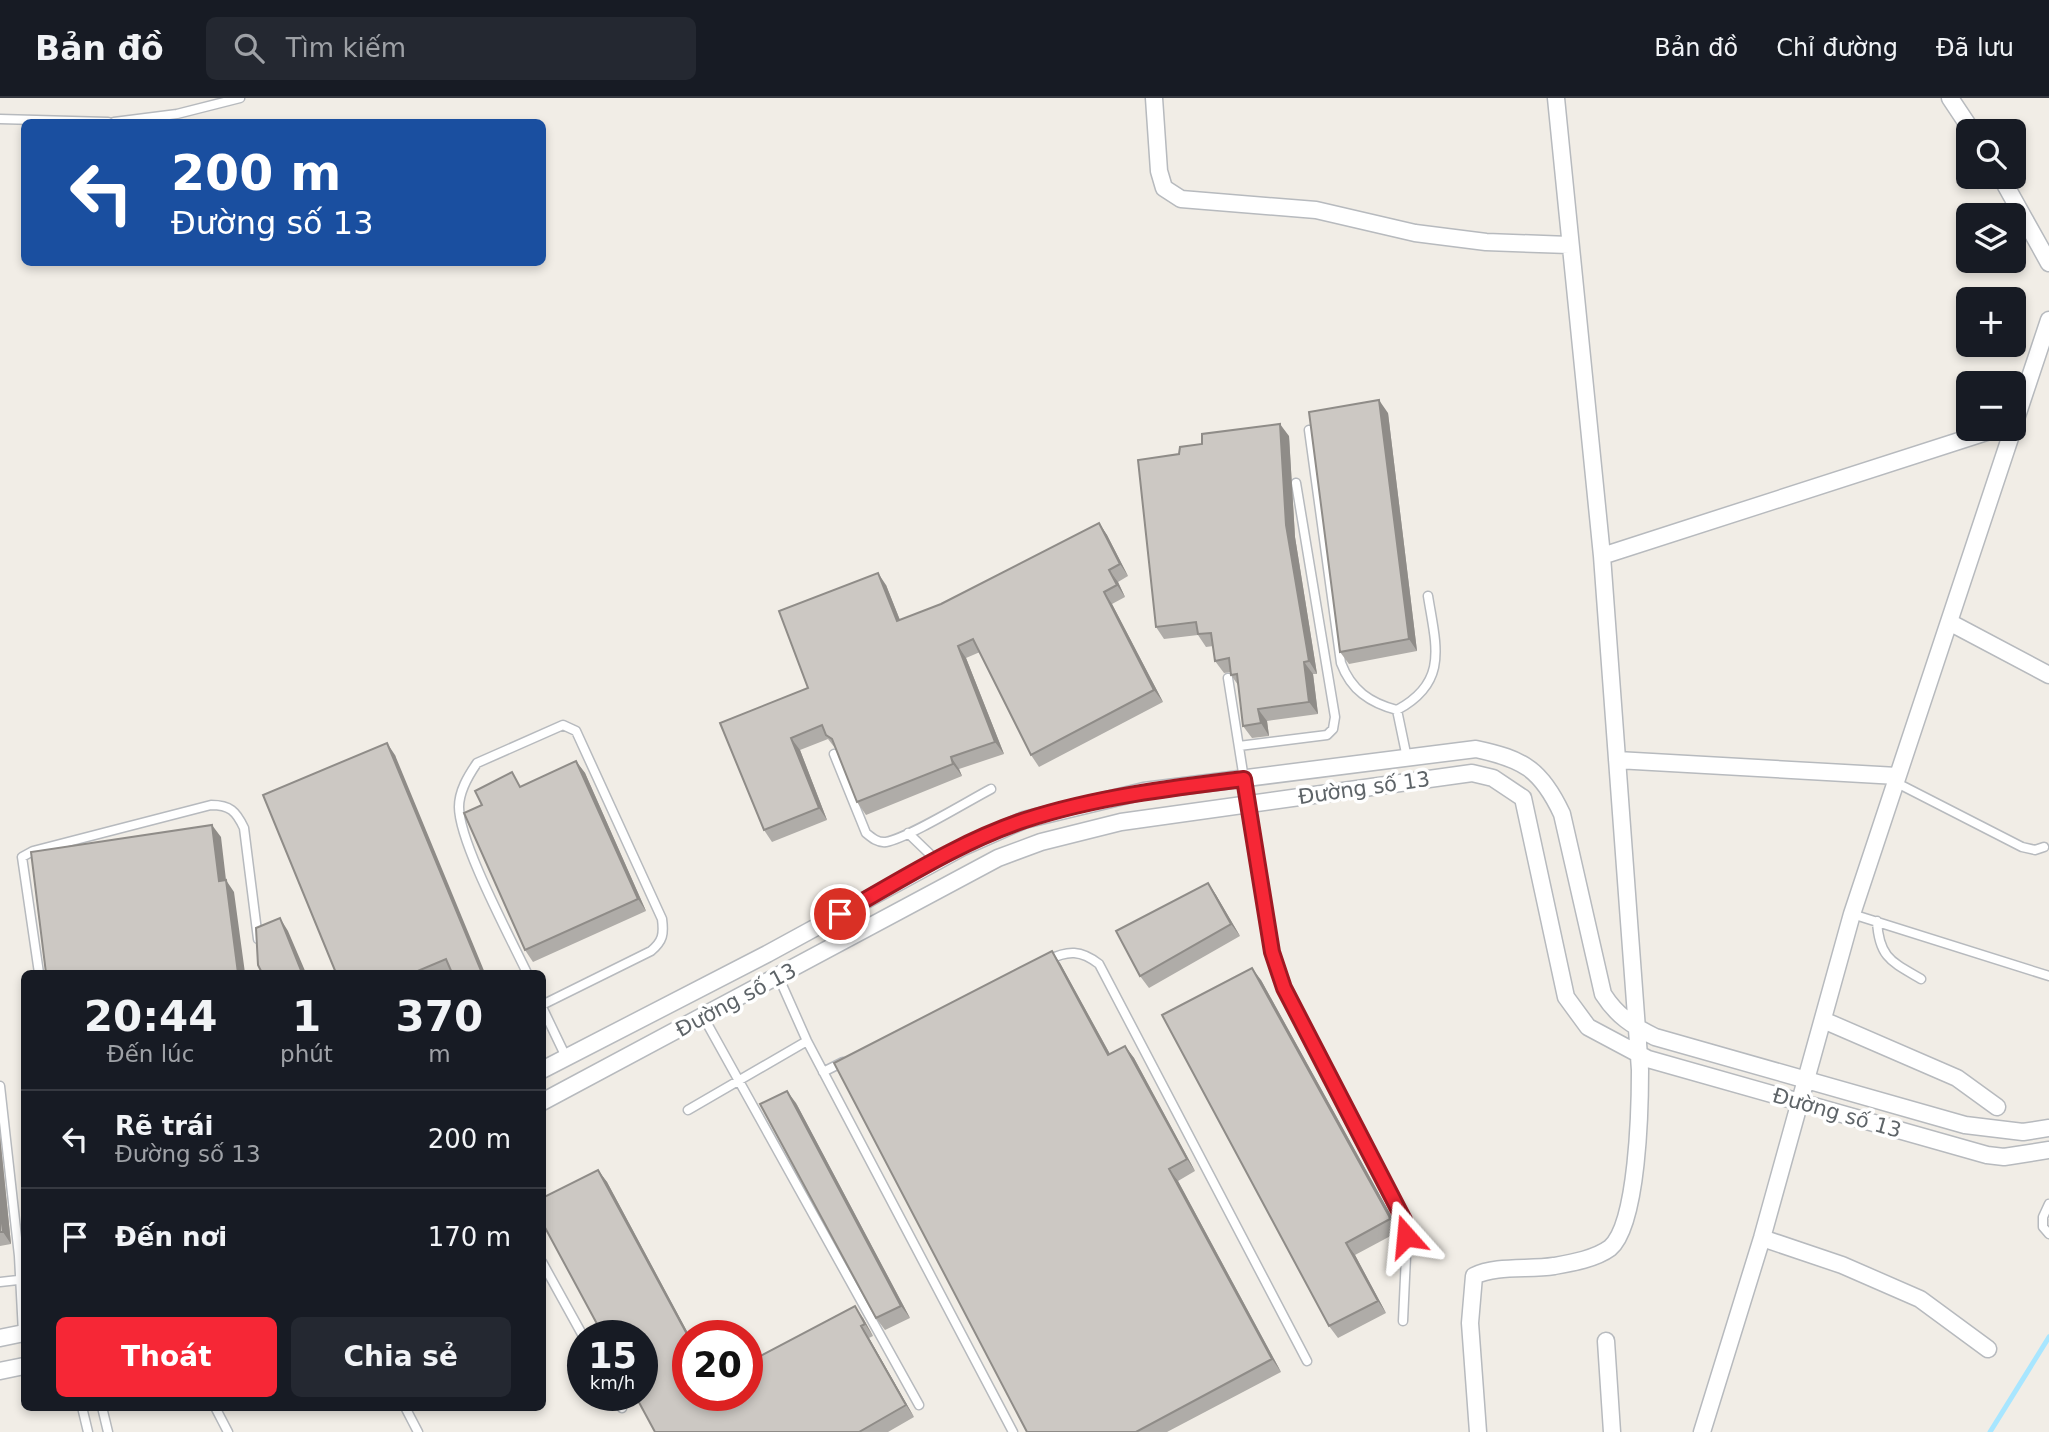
<!DOCTYPE html>
<html lang="vi">
<meta charset="utf-8">
<style>
:root{--surface:#171b24;--page:#242831;--text:#f1f3f6;--muted:#9ea1a6;--line:#363941;--accent:#f62736}
body{margin:0;font-family:"DejaVu Sans",sans-serif;background:var(--page);color:var(--text);height:100vh;display:flex;flex-direction:column;font-size:26px;white-space:nowrap}
*{box-sizing:border-box;margin:0}
p{font-size:23px;color:var(--muted)}
.icon{flex:none;width:38px;height:38px;fill:none;stroke:currentColor;stroke-width:2;stroke-linecap:round;stroke-linejoin:round}
.map{position:relative;flex:1;overflow:hidden}
.drawer{position:absolute;left:21px;top:872px;width:525px;height:441px;display:flex;flex-direction:column;background:var(--surface);border-radius:10px;box-shadow:0 4px 10px #0003}
.drawer>*{flex:none}
.banner{position:absolute;left:21px;top:21px;width:525px;height:147px;border-radius:10px;box-shadow:0 4px 10px #0003;background:#1a4fa0;color:#fff;overflow:hidden}
.buttons{position:absolute;left:1956px;top:21px;display:grid;gap:14px}
.buttons a{display:grid;place-items:center;width:70px;height:70px;border-radius:10px;background:var(--surface);box-shadow:0 4px 10px #0003;font-size:35px}
.speed{position:absolute;left:567px;top:1222px;display:flex;gap:14px;font-size:35px;font-weight:700;text-align:center}
.speed>*{display:grid;place-content:center;width:91px;height:91px;border-radius:50%;background:var(--surface);box-shadow:0 4px 10px #0003;line-height:1}
.speed small{font-size:18px;font-weight:400}
.speed .limit{border:10px solid #d22;background:#fff;color:#111}
.pin{position:absolute;display:grid;place-items:center;width:60px;height:60px;color:#fff;margin:-30px;border:4px solid #fff;border-radius:50%;box-shadow:0 2px 7px #0007}
.me{position:absolute;width:77px;margin:-38px;rotate:342deg;stroke-linejoin:round;filter:drop-shadow(0 0 5px #0008)}
.turn{display:flex;align-items:center;gap:24px;height:147px;padding:0 35px;font-size:32px}
.turn .icon{width:91px;height:91px;stroke-width:2.5}
.turn b{display:block;font-size:49px;line-height:60px}
.eta{display:flex;justify-content:space-evenly;align-items:center;height:119px;text-align:center}
.eta b{font-size:42px;font-weight:600;line-height:49px}
.cta{display:flex;gap:14px;margin-top:auto;padding:14px 35px}
.cta a{flex:1;height:80px;border-radius:10px;background:var(--accent);color:#fff;font-size:28px;font-weight:600;line-height:80px;text-align:center}
.cta a+a{background:var(--page);color:var(--text)}
ul{padding:0;list-style:none}
li{display:flex;align-items:center;gap:21px;height:98px;padding:0 35px;border-top:2px solid var(--line)}
li div{flex:1}
li b{display:block;font-size:26px}
li em{font-style:normal}
header{display:flex;align-items:center;gap:42px;box-sizing:border-box;height:98px;padding:0 35px;background:var(--surface);border-bottom:2px solid var(--line)}
header strong{font-size:33px}
nav{display:flex;gap:38px;margin-inline-start:auto;font-size:24px}
.search{width:490px;height:63px;background:var(--page);display:flex;align-items:center;gap:18px;box-sizing:border-box;padding:0 24px;border-radius:10px;color:var(--muted);font-size:26px}
.map>svg:first-child{display:block}
.lines{fill:none;stroke-linecap:round;stroke-linejoin:round}
.stream{stroke:#a8e6ff;stroke-width:5}
.service-casing{stroke:#b7babe;stroke-width:11}
.minor-casing{stroke:#b7babe;stroke-width:19}
.service{stroke:#fff;stroke-width:8}
.minor{stroke:#fff;stroke-width:16}
.wall{fill:#afaca8}
.shaded-wall{fill:#8f8c88}
.building{fill:#ccc8c3;stroke:#8f8c88;stroke-width:2}
.route-casing{stroke:#a01923;stroke-width:18}
.route{stroke:#f62736;stroke-width:12}
.labels{text-anchor:middle;dominant-baseline:central;stroke-width:7;stroke-linejoin:round;paint-order:stroke}
.street-label{font-size:21px;fill:#5e6468;stroke:#fff}
</style>
<header>
<strong>Bản đồ</strong>
<div class="search"><svg class="icon" aria-label="search" viewBox="0 0 24 24"><circle cx="10" cy="10" r="6"/><path d="M15 15l6 6"/></svg>Tìm kiếm</div>
<nav><a>Bản đồ</a><a>Chỉ đường</a><a>Đã lưu</a></nav>
</header>
<div class="map">
<svg width="2049" height="1334" viewBox="0 0 2049 1334">
<rect width="100%" height="100%" fill="#f1ede6"/>
<g class="lines">
<path class="stream" d="M1990 1334 2049 1239"/>
<defs>
<path id="service" d="M0 21 108 24
M114 24 177 16 240 0
M1309 332 1341 565C1351 592 1370 605 1397 612 1449 584 1436 548 1428 498
M1228 580 1244 681
M1397 612 1407 660
M1239 648 1327 637 1333 631 1335 619 1296 385
M834 656 866 735C872 740 878 745 886 744 908 740 968 703 991 691
M1895 684 2022 749 2035 752 2044 749
M1247 707 1272 854 1284 890 1404 1122 1406 1158 1403 1223
M908 735 936 762
M1852 816 2049 878
M1877 823C1879 860 1892 864 1921 881
M1048 862C1068 852 1081 852 1099 866L1307 1263
M39 875 22 759 33 753 211 707C230 707 236 713 244 730L258 841
M527 875C510 839 459 744 459 709 459 693 468 678 477 665L563 627 576 633 662 821C664 836 663 843 651 853L542 907
M779 880 807 943 1013 1334
M542 909 566 959
M704 920 919 1307
M823 974 843 964
M0 988 19 1158 23 1235
M688 1012 807 943
M2049 1106 2043 1119V1129L2049 1136
M542 1164 583 1238
M0 1184 18 1182
M614 1297 622 1310
M82 1309 88 1334
M102 1309 108 1334
M215 1309 228 1334
M405 1309 418 1334"/>
<path id="minor" d="M1154 0 1159 73 1164 90 1181 101 1316 112 1415 135 1486 144 1569 147
M1950 0 1972 33
M2001 79 2049 165
M2014 327 2049 222
M1602 458 1996 331
M1949 524 2049 577
M1617 662 1897 678
M1823 922 1957 980 1997 1009
M542 972 767 856 963 749 1024 722 1144 693 1476 651C1523 661 1541 671 1562 716L1603 896C1617 918 1633 928 1655 939L1965 1027 2023 1034 2049 1030
M542 1004 998 760 1041 744 1121 724 1472 675 1493 680 1523 700 1566 899 1588 929 1648 961 1987 1057 2004 1059 2049 1052
M1762 1140 1842 1167 1920 1201 1988 1251
M0 1240 24 1235
M1606 1243 1612 1334
M0 1273 24 1268
M1478 1334 1470 1225 1474 1178C1496 1167 1529 1172 1554 1168 1571 1165 1595 1161 1610 1150 1638 1126 1640 1009 1640 972L1602 458 1556 0
M1702 1334 1762 1140 1852 816 2013 331"/>
</defs>
<use href="#service" class="service-casing"/>
<use href="#minor" class="minor-casing"/>
<use href="#service" class="service"/>
<use href="#minor" class="minor"/>
</g>
<path class="wall" d="M1388 315 1417 553 1349 566 1340 554Z
M1289 338 1295 439 1317 576H1313L1318 616 1267 623 1269 638 1252 640 1243 628 1238 587 1231 577V574L1224 575 1215 563 1213 548 1206 549 1198 537 1164 541 1156 529 1179 356Z
M1099 425 1107 437 1128 478 1118 484 1125 499 1112 506 1163 604 1039 669 1031 657 980 554 966 560 1004 656 959 671 962 678 866 717 857 704 835 650 828 641 800 652 827 722 772 744 764 732 720 625 808 590 886 487 900 522 941 506Z
M395 657 452 874 336 875Z
M576 663 585 675 646 813 533 864 525 852 522 688Z
M1208 785 1216 797 1240 838 1149 890 1140 878Z
M1060 865 1110 956 1125 948 1134 960 1195 1073 1178 1083 1281 1274 1167 1334H1027Z
M1261 882 1398 1130V1134L1355 1157 1386 1215 1338 1240 1329 1228Z
M796 1005 910 1220 885 1232 876 1220Z
M0 1038 11 1146 0 1148Z
M598 1072 607 1084 689 1237H688V1297L863 1220 873 1238 869 1240 914 1319 888 1334H655Z"/>
<path class="shaded-wall" d="M1379 302 1388 315 1417 553 1409 541Z
M1280 326 1289 338 1295 439 1317 576 1309 563 1286 427Z
M1099 425 1107 437 1128 478 1120 466Z
M1109 472 1118 484 1125 499 1117 487Z
M878 475 886 487 905 535 897 523Z
M1104 494 1112 506 1163 604 1154 592Z
M958 548 966 560 1004 656 995 644Z
M1304 564 1313 576 1318 616 1309 604Z
M1258 611 1267 623 1269 638 1261 625Z
M791 640 800 652 827 722 819 710Z
M387 645 395 657 485 875H482Z
M951 659 959 671 962 678 953 666Z
M576 663 585 675 646 813 638 801Z
M212 727 221 739 226 782 234 794 245 875H238L219 783Z
M1208 785 1216 797 1240 838 1231 826Z
M280 820 288 833 306 875H302Z
M1052 853 1060 865 1117 969 1108 957Z
M1252 870 1261 882 1398 1130V1134L1390 1121Z
M1125 948 1134 960 1195 1073 1187 1061Z
M787 993 796 1005 910 1220 901 1208Z
M0 1038 11 1146 3 1134 0 1109Z
M1169 1071 1178 1083 1281 1274 1272 1261Z
M598 1072 607 1084 689 1237H688Z
M1346 1145 1355 1157 1386 1215 1378 1203Z
M855 1208 863 1220 873 1238 865 1226Z
M861 1228 869 1240 914 1319 906 1307Z"/>
<path class="building" d="M1379 302 1409 541 1340 554 1309 314Z
M1280 326 1286 427 1309 563 1304 564 1309 604 1258 611 1261 625 1243 628 1237 576 1231 577 1229 560 1215 563 1211 535 1198 536 1196 524 1156 529 1138 362 1179 356 1180 349 1202 346V336Z
M1099 425 1120 466 1109 472 1117 487 1104 494 1154 592 1031 657 973 541 958 548 995 644 951 659 953 666 857 704 832 641 826 637 822 627 791 640 819 710 764 732 720 625 808 590 779 513 878 475 897 523 941 506Z
M387 645 482 875H452L446 861 413 875H336L263 697Z
M576 663 638 801 525 852 464 715 482 707 475 693 512 674 520 689Z
M212 727 219 783 226 782 238 875H46L31 754Z
M1208 785 1231 826 1140 878 1116 833Z
M280 820 302 875H262L258 867 256 830Z
M1052 853 1108 957 1125 948 1187 1061 1169 1071 1272 1261 1136 1334H1027L834 965Z
M1252 870 1389 1118 1390 1121 1346 1145 1378 1203 1329 1228 1162 917Z
M787 993 901 1208 876 1220 760 1006Z
M598 1072 688 1238V1297H747V1265L855 1208 865 1226 861 1228 906 1307 859 1334H655L635 1297H642V1237H603L542 1124V1100Z
M0 1109 3 1134H0Z"/>
<g class="lines">
<defs>
<path id="route" d="M840 816C899 783 959 744 1025 722 1096 699 1170 690 1244 681L1272 854 1284 890 1404 1122 1406 1138"/>
</defs>
<use href="#route" class="route-casing"/>
<use href="#route" class="route"/>
</g>
<g class="labels">
<g class="street-label">
<text transform="translate(1364 690) rotate(-8)">Đường số 13</text>
<text transform="translate(736 902) rotate(-28)">Đường số 13</text>
<text transform="translate(1837 1015) rotate(16)">Đường số 13</text>
</g>
</g>
</svg>
<div class="buttons">
<a><svg class="icon" aria-label="search" viewBox="0 0 24 24"><circle cx="10" cy="10" r="6"/><path d="M15 15l6 6"/></svg></a>
<a><svg class="icon" aria-label="layers" viewBox="0 0 24 24"><path d="M12 4l9 5-9 5-9-5zM3 14l9 5 9-5"/></svg></a>
<a>+</a>
<a>−</a>
</div>
<div class="speed"><div>15<small>km/h</small></div><div class="limit">20</div></div>
<div class="pin" style="left:840px;top:816px;background:#d93025"><svg class="icon" aria-label="arrive" viewBox="0 0 24 24"><path d="M6 21V4h12l-3 4 3 4H6"/></svg></div>
<svg class="me" style="left:1406px;top:1138px" viewBox="-20 -20 40 40"><path d="M0-17L14 15 0 8-14 15z" fill="#f62736" stroke="#fff" stroke-width="4"/></svg>
<div class="banner">
<div class="turn"><svg class="icon" aria-label="left" viewBox="0 0 24 24"><path d="M17 20v-9H6M10 6l-5 5 5 5"/></svg><div><b>200 m</b>Đường số 13</div></div>
</div>
<section class="drawer">
<div class="eta">
<div><b>20:44</b><p>Đến lúc</p></div>
<div><b>1</b><p>phút</p></div>
<div><b>370</b><p>m</p></div>
</div>
<ul>
<li><svg class="icon" aria-label="left" viewBox="0 0 24 24"><path d="M17 20v-9H6M10 6l-5 5 5 5"/></svg><div><b>Rẽ trái</b><p>Đường số 13</p></div><em>200 m</em></li>
<li><svg class="icon" aria-label="arrive" viewBox="0 0 24 24"><path d="M6 21V4h12l-3 4 3 4H6"/></svg><div><b>Đến nơi</b></div><em>170 m</em></li>
</ul>
<div class="cta"><a>Thoát</a><a>Chia sẻ</a></div>
</section>
</div>
